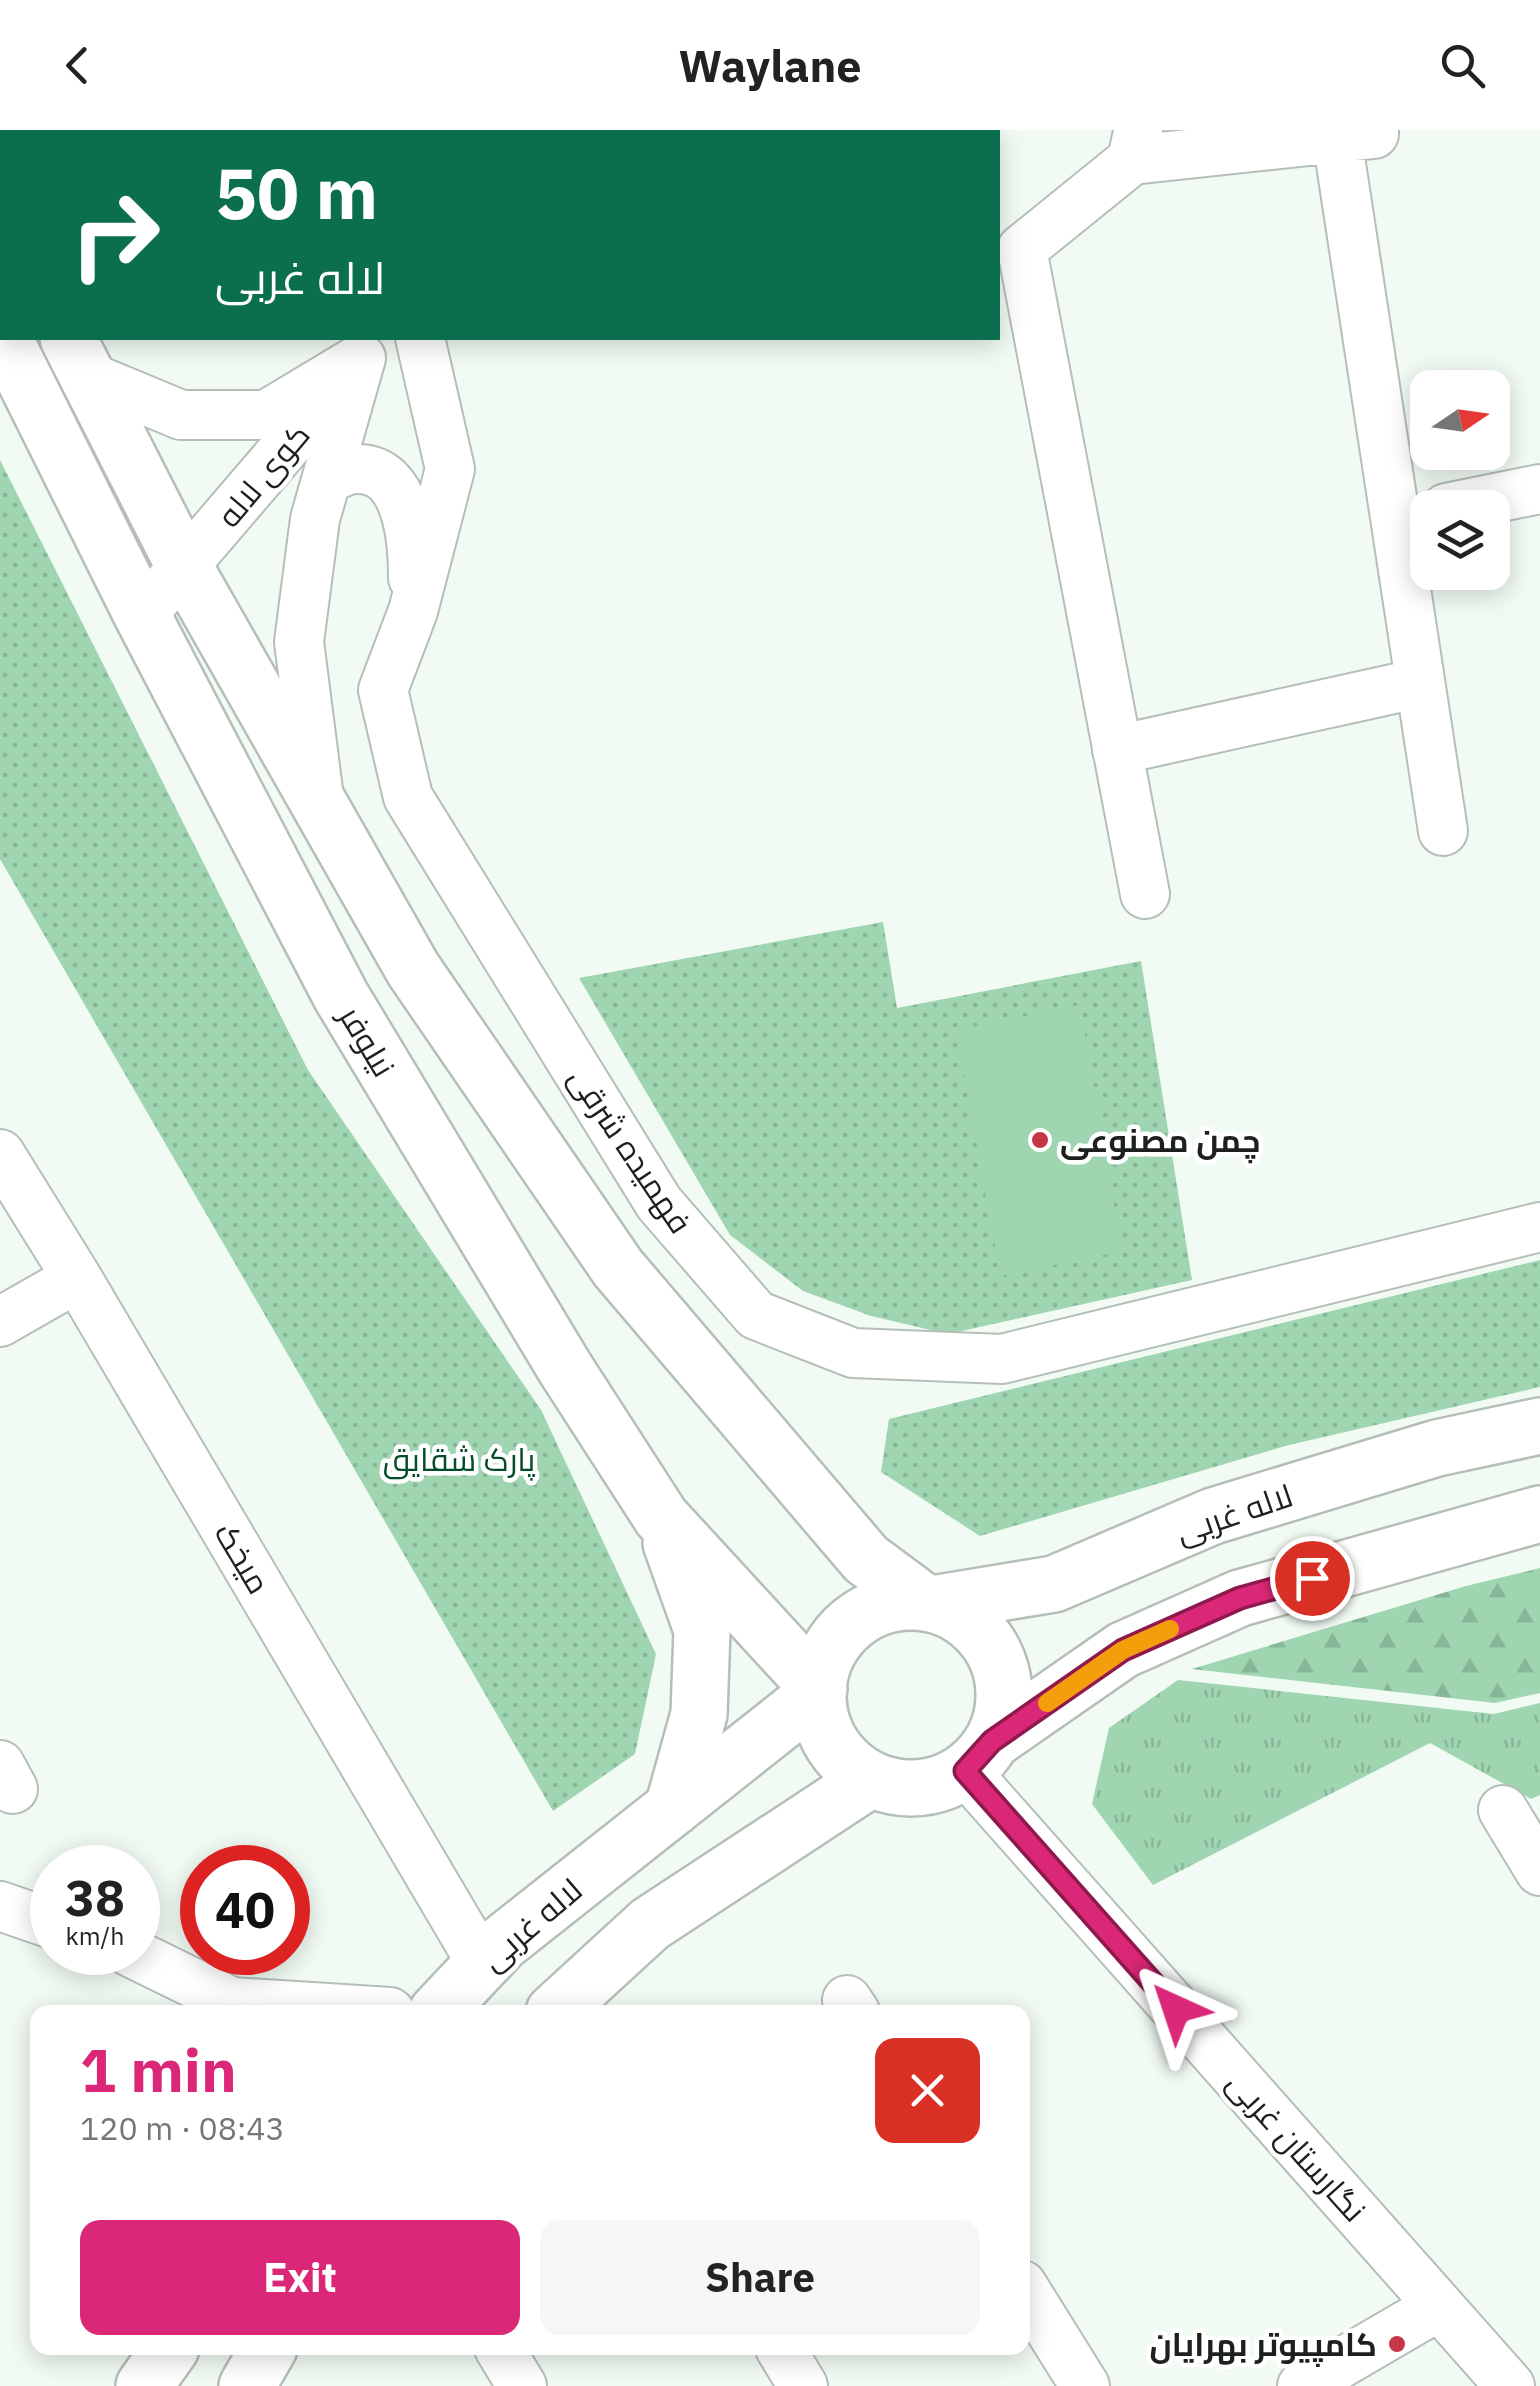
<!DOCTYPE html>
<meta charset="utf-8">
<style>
:root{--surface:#fff;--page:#f6f6f6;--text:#222;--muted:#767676;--accent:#db2777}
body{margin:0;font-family:"IBM Plex Sans",Cairo,sans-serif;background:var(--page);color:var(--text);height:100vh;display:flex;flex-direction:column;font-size:38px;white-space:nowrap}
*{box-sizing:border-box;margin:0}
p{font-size:32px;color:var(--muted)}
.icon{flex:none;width:55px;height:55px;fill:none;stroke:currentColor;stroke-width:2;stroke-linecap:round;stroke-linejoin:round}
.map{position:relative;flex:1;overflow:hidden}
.sheet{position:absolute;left:30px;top:1875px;width:1000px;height:350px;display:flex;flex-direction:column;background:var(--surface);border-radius:20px;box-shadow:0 5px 25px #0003}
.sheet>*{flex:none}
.guide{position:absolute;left:0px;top:0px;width:1000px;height:210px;box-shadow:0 5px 25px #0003;background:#0b6e4f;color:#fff;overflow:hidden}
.needle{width:65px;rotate:77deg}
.fabs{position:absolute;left:1410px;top:240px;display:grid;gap:20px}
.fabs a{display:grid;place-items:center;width:100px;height:100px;border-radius:20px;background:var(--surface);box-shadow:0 5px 25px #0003;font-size:50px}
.speed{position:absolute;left:30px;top:1715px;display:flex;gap:20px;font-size:50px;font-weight:700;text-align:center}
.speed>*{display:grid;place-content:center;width:130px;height:130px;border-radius:50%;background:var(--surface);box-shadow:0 5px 25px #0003;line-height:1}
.speed small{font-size:25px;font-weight:400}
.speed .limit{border:15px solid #d22;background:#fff;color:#111}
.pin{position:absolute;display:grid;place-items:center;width:85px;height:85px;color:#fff;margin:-42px;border:5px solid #fff;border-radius:50%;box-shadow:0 2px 10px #0007}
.me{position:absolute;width:110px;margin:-55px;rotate:318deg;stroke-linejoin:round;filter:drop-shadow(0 0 8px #0008)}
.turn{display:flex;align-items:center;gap:35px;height:210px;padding:0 50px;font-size:45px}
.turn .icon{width:130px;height:130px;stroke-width:2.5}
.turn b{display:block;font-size:70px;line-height:85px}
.round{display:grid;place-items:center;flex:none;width:105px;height:105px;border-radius:20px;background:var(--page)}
.head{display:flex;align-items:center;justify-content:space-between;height:170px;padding:0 50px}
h1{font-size:60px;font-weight:700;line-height:75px;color:var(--accent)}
.button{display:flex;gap:20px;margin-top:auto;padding:20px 50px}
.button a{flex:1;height:115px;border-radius:20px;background:var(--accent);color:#fff;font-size:40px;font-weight:700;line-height:115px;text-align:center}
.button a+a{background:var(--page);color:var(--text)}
header{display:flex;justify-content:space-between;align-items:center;height:130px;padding:0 50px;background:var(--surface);font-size:45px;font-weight:700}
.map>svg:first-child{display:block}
.grass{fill:url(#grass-tufts)}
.forest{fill:url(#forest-firs)}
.park{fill:url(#park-dots)}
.pitch{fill:#9fd5b0}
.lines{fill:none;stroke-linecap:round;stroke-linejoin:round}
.minor-casing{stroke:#b5bfb7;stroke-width:52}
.major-casing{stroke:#b5bfb7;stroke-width:60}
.minor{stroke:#fff;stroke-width:48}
.major{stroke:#fff;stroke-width:55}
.route-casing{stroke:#8e194d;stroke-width:25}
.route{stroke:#db2777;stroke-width:18}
.slow{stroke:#f59e0b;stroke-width:18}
.poi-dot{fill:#c63647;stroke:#fff;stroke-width:4}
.labels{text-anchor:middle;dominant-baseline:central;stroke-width:9;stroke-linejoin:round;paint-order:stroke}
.street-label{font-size:32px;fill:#1d211e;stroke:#fff}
.poi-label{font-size:32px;font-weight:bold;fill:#1d211e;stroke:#fff;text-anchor:start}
.park-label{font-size:32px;fill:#034d28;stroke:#fff}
</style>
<header><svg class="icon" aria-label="back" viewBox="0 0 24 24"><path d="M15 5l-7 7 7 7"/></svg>Waylane<svg class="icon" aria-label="search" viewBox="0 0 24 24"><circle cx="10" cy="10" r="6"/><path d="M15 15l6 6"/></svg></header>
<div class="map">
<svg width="1540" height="2256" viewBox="0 0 1540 2256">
<defs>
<pattern id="grass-tufts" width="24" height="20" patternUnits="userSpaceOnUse" patternTransform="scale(2.5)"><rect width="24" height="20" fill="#9fd5b0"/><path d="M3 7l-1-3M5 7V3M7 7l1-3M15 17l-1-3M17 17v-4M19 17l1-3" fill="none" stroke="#88b797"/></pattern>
<pattern id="forest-firs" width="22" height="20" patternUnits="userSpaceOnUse" patternTransform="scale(2.5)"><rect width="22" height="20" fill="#9fd5b0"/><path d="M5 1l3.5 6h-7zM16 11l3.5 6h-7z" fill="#88b797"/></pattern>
<pattern id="park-dots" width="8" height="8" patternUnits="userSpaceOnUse" patternTransform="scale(2.5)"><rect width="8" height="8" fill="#9fd5b0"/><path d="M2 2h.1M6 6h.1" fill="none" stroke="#88b797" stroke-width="1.8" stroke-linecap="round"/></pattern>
</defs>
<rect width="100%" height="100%" fill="#f1fbf3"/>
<path class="grass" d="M1178 1550 1494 1584 1540 1573V1665L1531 1669 1430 1613 1153 1755 1092 1674 1109 1598Z"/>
<path class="forest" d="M1540 1438V1563L1495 1573 1192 1539 1466 1456Z"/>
<path class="park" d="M0 330 308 940 541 1280 656 1524 635 1624 553 1681 0 729Z
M883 792 897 878 1141 831 1192 1150 948 1204 871 1186 803 1161 730 1105 579 848Z
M1540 1130V1257L1289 1315 980 1406 881 1342 889 1289Z"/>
<path class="pitch" d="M1080 875 1122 1121 1000 1146 956 900Z"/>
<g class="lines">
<defs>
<path id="minor" d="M253 0 254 2
M566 2 568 0
M1138 2 1132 30 1374 4V0
M1337 8 1443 701
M1132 30 1022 119 1145 764
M420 208 450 339 413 481 383 560 408 667 659 1073 756 1185 853 1223 1002 1229 1540 1097
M87 246 181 285H266L361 228 315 389 299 512 319 668
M326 350C335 346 346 339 356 339 408 337 413 410 413 448
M1446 378 1540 359
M142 485 338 256
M1117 620 1420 553
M0 1024 77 1148 482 1834
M0 1192 77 1148
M0 1635 13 1659
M965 1641 1510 2256
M1503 1680 1540 1741
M0 1776 52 1794
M130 1822 232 1872
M847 1870 855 1882
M238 1882 232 1872 390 1882
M1022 2155 1085 2256
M499 2218 522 2256
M780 2218 803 2256
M1302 2256 1439 2176"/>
<path id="major" d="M0 73 2 78
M4 208 142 485 341 866 565 1238 661 1387 819 1559
M68 208 185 438 413 839 618 1138 866 1429 924 1472
M671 1413 702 1500 699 1584 673 1678
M818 1565a93 93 0 1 1 186 0a93 93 0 1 1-186 0Z
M932 1474 1054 1454 1213 1386 1437 1318 1540 1296
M992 1611 1123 1520 1240 1468 1540 1384
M437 1882 502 1813 818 1563
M554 1882 650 1794 871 1649
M144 2256 171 2218
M247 2256 269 2218"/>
</defs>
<use href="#minor" class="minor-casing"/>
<use href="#major" class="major-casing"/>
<use href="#minor" class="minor"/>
<use href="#major" class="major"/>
</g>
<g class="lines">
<defs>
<path id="route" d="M1176 1879 965 1641 992 1611 1123 1520 1240 1468 1312 1448"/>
</defs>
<use href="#route" class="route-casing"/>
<use href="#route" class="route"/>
<path class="slow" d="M1047 1573 1123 1520 1170 1499"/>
</g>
<g class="poi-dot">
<circle cx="1040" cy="1010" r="10"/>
<circle cx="1397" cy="2214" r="10"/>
</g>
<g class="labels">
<g class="street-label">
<text transform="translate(263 345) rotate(-50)">کوی لاله</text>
<text transform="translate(368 911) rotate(59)">نیلوفر</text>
<text transform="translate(631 1020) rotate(56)">فهمیده شرقی</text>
<text transform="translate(1234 1383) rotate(-19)">لاله غربی</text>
<text transform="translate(243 1428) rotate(59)">میخک</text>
<text transform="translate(531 1794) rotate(-41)">لاله غربی</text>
<text transform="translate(1297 2016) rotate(48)">نگارستان غربی</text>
</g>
<g class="poi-label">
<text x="1060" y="1010">چمن مصنوعی</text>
<text x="1377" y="2214" text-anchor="end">کامپیوتر بهرایان</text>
</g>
<g class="park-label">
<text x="459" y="1329">پارک شقایق</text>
</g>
</g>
</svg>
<div class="fabs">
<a><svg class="needle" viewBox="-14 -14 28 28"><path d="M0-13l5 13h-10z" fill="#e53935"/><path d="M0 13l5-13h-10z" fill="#767676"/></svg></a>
<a><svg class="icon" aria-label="layers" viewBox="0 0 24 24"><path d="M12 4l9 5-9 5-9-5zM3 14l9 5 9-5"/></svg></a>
</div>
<div class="speed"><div>38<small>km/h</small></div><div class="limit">40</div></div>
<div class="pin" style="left:1312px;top:1448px;background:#d93025"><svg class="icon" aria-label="arrive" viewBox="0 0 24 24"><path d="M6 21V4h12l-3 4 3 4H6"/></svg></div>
<svg class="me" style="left:1176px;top:1879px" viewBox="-20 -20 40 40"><path d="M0-17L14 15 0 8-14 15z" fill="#db2777" stroke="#fff" stroke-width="4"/></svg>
<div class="guide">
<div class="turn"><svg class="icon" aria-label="right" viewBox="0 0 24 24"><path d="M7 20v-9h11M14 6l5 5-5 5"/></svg><div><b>50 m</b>لاله غربی</div></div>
</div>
<section class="sheet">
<div class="head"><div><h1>1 min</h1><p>120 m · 08:43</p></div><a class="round" style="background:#d93025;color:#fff"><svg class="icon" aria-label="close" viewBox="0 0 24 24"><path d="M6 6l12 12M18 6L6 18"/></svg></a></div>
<div class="button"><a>Exit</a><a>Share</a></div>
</section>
</div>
